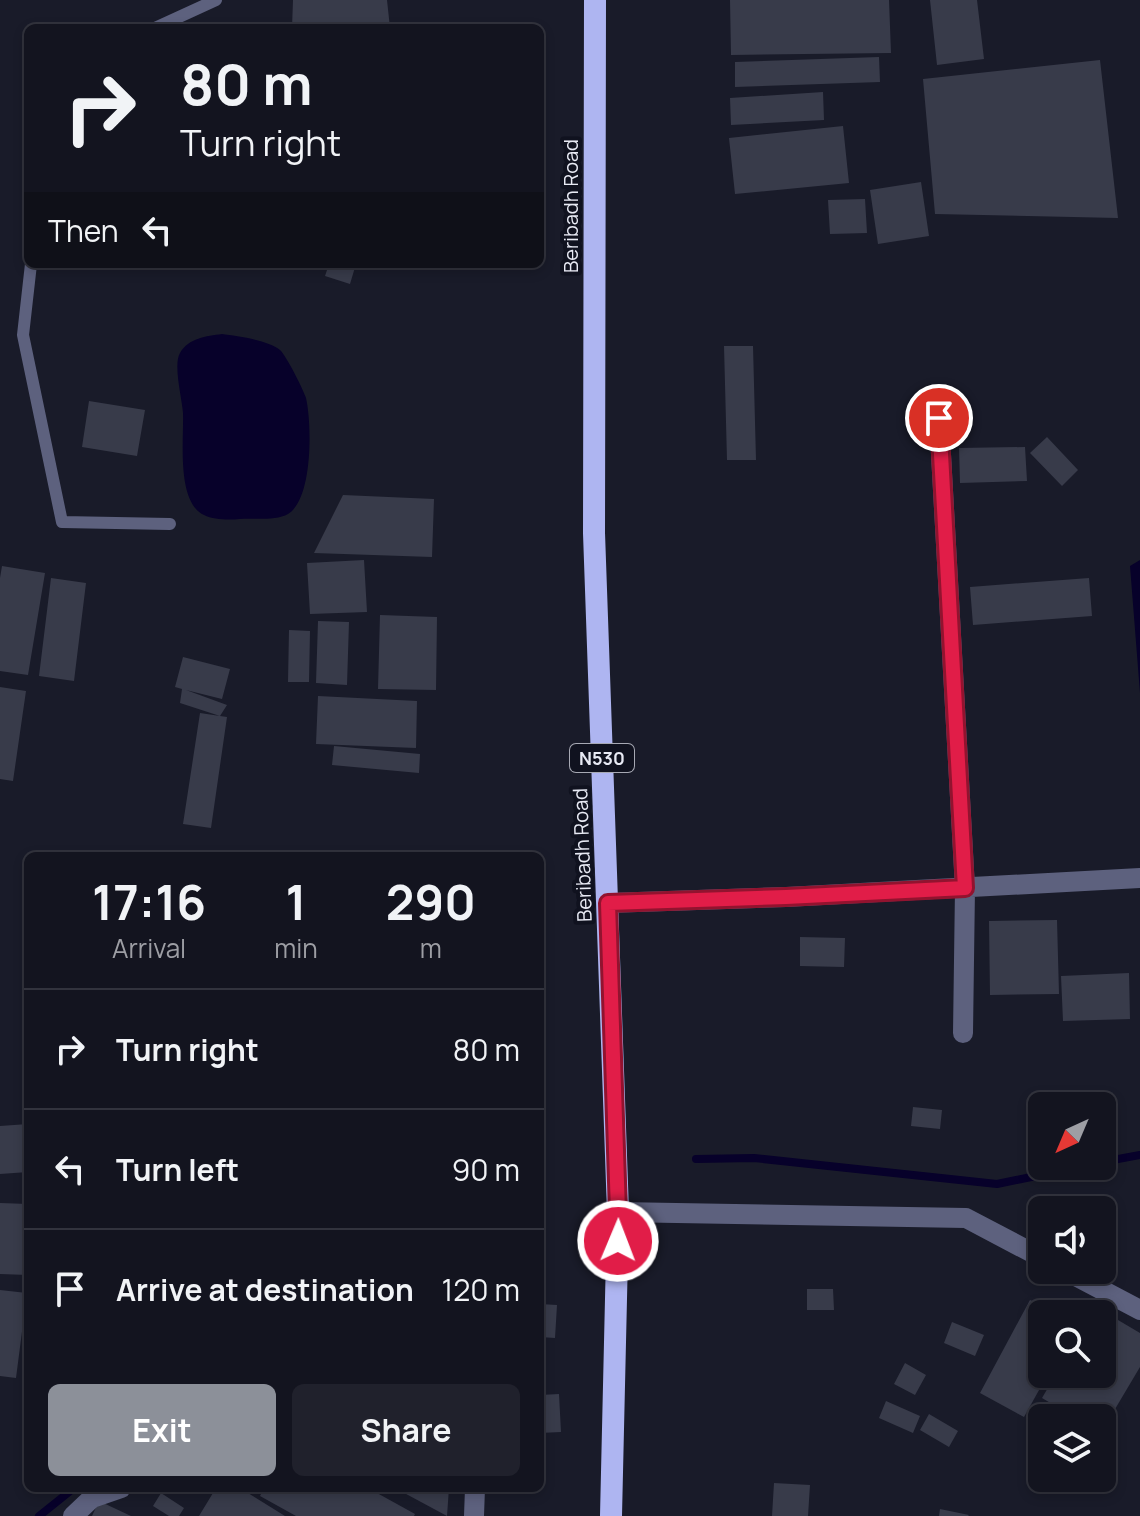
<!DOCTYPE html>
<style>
:root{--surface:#13141f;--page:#20212c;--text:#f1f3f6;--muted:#9d9ea4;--line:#32333d;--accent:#8c9099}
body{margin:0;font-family:Manrope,sans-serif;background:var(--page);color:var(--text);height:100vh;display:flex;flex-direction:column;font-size:30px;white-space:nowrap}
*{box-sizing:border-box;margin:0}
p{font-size:26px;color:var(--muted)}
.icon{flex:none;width:44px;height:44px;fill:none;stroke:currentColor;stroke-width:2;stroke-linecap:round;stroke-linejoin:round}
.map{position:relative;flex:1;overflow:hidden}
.sheet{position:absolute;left:24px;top:852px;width:520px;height:640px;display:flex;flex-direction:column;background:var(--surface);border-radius:12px;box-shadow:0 4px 12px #0003,0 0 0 2px var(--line)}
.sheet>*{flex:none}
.top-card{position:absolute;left:24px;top:24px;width:520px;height:244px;border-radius:12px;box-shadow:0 4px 12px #0003,0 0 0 2px var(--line);background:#13141f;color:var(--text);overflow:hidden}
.needle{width:52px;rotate:224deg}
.fabs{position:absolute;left:1028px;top:1092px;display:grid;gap:16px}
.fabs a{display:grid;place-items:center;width:88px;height:88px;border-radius:12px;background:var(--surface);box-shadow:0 4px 12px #0003,0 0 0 2px var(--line);font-size:40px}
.pin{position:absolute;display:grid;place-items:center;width:68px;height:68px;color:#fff;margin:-34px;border:4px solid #fff;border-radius:50%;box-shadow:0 2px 8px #0007}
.me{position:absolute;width:88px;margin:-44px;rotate:1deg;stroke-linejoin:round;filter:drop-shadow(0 0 6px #0008)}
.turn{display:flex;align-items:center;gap:28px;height:168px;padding:0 24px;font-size:36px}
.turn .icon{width:104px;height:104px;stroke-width:2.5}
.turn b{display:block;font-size:56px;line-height:68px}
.then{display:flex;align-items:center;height:76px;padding:0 24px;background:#0003;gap:16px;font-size:30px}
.eta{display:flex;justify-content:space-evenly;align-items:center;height:136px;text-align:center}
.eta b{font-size:48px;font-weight:700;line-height:56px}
.action{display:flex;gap:16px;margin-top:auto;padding:16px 24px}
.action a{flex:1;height:92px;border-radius:12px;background:var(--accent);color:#fff;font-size:32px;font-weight:700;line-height:92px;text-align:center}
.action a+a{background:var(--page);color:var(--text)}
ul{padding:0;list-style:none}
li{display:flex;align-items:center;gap:24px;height:120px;padding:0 24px;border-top:2px solid var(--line)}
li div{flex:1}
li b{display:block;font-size:30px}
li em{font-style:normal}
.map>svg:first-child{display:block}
.water{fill:#07012a}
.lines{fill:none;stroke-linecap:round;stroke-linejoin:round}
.stream{stroke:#07012a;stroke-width:8}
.building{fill:#383b4a}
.service{stroke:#5d617e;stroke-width:12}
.minor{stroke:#5d617e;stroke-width:20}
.trunk{stroke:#aeb5f1;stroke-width:22}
.route-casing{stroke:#92132f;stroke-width:20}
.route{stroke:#e11d48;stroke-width:14}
.labels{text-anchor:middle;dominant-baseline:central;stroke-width:8;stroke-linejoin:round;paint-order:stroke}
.shield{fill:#10121f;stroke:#a7a9b4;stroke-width:2}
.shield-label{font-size:18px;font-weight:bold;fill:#e8eaf4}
.street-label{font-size:20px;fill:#e8eaf4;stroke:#10121f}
</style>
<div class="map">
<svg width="1140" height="1516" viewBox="0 0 1140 1516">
<rect width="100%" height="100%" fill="#191b29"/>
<path class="water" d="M222 334C237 336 268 340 280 350 286 355 304 391 306 398 312 424 313 499 288 514 276 521 254 518 240 519 229 520 214 520 204 515 176 502 184 439 183 413 182 398 173 365 180 353 189 338 206 336 222 334Z
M1140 560V693L1130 566Z"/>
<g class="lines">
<path class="stream" d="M696 1159 754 1158 997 1184 1085 1166
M1102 1162 1140 1155
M39 1516 74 1488"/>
</g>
<path class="building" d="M293 0H387L390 28H292Z
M730 0H889L891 53 731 55Z
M930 0H977L984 59 937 65Z
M879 57 880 82 735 87V62Z
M1100 60 1118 218 935 214 923 79Z
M823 92 824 120 731 125 730 98Z
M843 126 849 183 735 194 729 138Z
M921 182 929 236 878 244 870 190Z
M865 199 867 233 830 234 828 200Z
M329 264H356L350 284 325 276Z
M724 346H753L756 460H727Z
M89 401 145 410 137 456 82 447Z
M1047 437 1078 470 1062 486 1030 453Z
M1025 447 1027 481 960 483 959 448Z
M343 495 434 499 432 557 314 553Z
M364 560 367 612 310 614 307 563Z
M2 566 45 573 28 675 0 671V578Z
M51 578 86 583 74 681 39 676Z
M1089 578 1092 616 973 625 970 587Z
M380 615 437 617 436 690 378 689Z
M318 621 349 622 347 685 316 683Z
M289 630 310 631 309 682H288Z
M183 657 230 669 222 699 186 690 227 705 220 716 227 717 211 828 183 824 200 713 220 716 180 703 182 689 175 687Z
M0 687 26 691 13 781 0 779Z
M318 696 417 701 416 748 316 744Z
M334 746 420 754 419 773 332 765Z
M1057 920 1059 994 990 995 989 921Z
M800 937 845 938 844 967 800 966Z
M1129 973 1130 1019 1063 1021 1061 976Z
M913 1107 942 1110 940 1129 911 1126Z
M28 1124V1172L0 1174V1126Z
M0 1203 28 1204V1275L0 1274Z
M807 1289H833L834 1310H807Z
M0 1290 27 1293 16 1378 0 1376Z
M1030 1300 1057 1314H1042V1374H1048L1024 1417 980 1393Z
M540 1304 557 1305 555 1338 540 1337Z
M1096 1307 1140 1333V1367L1102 1431V1418H1076L1042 1398 1056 1374H1102V1314H1091Z
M952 1322 984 1335 975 1356 944 1343Z
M905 1363 926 1375 915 1395 894 1384Z
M559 1394 561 1432 540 1433V1395Z
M886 1401 920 1416 913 1433 879 1418Z
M929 1414 958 1431 949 1447 920 1430Z
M774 1483 810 1485 808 1516H772Z
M216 1488H240L285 1516H199Z
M264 1488H368L415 1514 414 1516H296L260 1496Z
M395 1488H449L447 1516Z
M161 1493 184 1508 179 1516H169L153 1506Z
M99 1501 131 1516H92Z
M940 1509 969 1515 968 1516H939Z"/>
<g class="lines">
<path class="service" d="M155 28 216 0
M31 264 23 335 62 522 170 524"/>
<path class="minor" d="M939 418 965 888 963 1033
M608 903 786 897 1140 878
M618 1212 966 1218 1042 1258
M1064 1270 1140 1310
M73 1516 92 1498 121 1488
M474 1516 475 1488"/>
<path class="trunk" d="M595 0 594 533 618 1212 611 1516"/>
</g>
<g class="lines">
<defs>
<path id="route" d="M618 1241V1212L608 903 786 897 965 888 939 418"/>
</defs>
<use href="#route" class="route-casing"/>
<use href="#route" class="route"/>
</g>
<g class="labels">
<rect class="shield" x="570" y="744" width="64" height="28" rx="6"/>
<g class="shield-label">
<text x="602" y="758">N530</text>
</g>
<g class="street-label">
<text transform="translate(570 206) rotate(-90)">Beribadh Road</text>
<text transform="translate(582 855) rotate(-92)">Beribadh Road</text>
</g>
</g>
</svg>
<div class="fabs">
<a><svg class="needle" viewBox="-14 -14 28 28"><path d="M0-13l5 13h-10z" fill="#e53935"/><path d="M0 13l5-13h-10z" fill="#9d9ea4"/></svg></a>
<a><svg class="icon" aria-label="sound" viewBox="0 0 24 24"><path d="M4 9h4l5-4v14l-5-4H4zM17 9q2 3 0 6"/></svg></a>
<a><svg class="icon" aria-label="search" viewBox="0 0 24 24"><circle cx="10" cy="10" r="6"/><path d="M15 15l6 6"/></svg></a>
<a><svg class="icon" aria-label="layers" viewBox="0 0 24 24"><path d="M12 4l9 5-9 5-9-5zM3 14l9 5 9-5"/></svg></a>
</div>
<div class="pin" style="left:939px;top:418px;background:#d93025"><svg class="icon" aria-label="arrive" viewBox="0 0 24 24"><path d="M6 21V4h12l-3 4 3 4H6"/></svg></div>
<svg class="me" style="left:618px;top:1241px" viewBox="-20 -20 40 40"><circle r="17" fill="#e11d48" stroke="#fff" stroke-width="3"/><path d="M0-11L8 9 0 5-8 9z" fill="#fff"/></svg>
<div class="top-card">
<div class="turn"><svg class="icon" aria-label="right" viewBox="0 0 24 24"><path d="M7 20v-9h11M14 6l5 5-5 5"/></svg><div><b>80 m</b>Turn right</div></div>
<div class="then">Then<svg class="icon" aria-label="left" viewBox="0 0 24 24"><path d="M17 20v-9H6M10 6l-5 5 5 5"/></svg></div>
</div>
<section class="sheet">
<div class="eta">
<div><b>17:16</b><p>Arrival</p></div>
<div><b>1</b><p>min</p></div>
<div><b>290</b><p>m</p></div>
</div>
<ul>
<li><svg class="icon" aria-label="right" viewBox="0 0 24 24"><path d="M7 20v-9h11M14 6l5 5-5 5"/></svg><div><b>Turn right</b></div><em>80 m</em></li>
<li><svg class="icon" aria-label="left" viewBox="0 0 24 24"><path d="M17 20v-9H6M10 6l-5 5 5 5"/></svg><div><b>Turn left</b></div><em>90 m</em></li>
<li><svg class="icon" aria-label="arrive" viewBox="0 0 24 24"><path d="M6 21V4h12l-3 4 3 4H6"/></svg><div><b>Arrive at destination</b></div><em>120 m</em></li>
</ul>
<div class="action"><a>Exit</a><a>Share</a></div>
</section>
</div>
